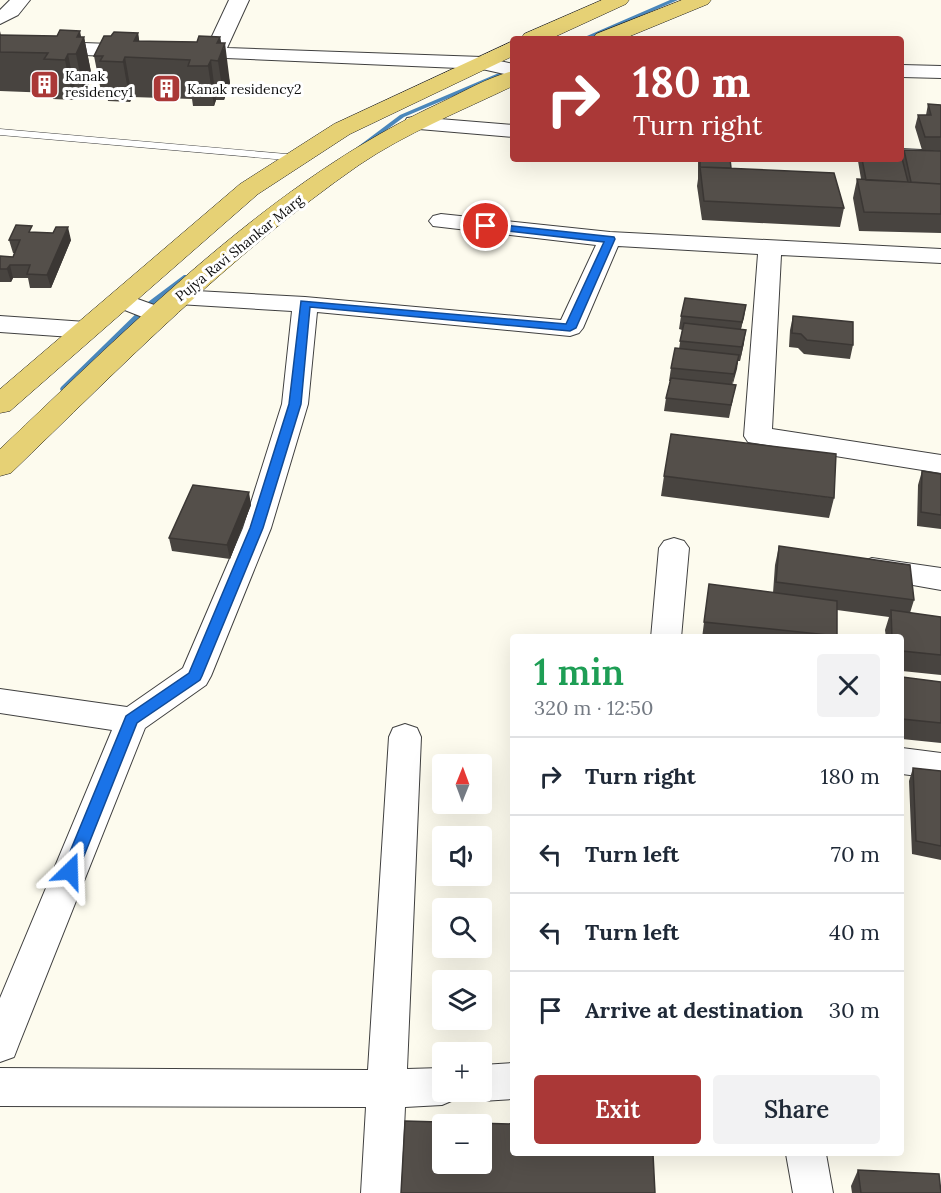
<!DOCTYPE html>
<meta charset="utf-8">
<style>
:root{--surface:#fff;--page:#f2f2f3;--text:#1f2937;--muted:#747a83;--line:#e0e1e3;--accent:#aa3837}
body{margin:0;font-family:Lora,serif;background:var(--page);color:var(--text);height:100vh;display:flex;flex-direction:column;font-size:22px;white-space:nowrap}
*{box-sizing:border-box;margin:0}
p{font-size:20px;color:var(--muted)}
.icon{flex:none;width:33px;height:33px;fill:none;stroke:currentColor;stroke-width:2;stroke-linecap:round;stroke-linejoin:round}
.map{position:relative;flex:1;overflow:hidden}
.drawer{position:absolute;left:510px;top:634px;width:394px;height:522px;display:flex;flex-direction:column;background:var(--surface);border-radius:6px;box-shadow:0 6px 24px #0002}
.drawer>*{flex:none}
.banner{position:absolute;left:510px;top:36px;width:394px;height:126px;border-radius:6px;box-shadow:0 6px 24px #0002;background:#aa3837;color:#fff;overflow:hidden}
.needle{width:39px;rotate:1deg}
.fabs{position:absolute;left:432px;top:754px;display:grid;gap:12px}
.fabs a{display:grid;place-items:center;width:60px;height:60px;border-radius:6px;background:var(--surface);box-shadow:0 6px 24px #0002;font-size:30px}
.pin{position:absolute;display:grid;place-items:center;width:51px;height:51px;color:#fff;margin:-26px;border:3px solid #fff;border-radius:50%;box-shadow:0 2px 6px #0007}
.me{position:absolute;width:66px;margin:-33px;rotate:22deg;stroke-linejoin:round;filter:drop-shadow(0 0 4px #0008)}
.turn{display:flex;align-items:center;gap:21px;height:126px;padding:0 24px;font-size:27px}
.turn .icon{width:78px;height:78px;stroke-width:2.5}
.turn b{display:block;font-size:42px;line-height:51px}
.round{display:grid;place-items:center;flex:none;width:63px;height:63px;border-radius:6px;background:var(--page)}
.head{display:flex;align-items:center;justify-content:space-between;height:102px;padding:0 24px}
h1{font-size:36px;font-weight:600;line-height:45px;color:#1e9e55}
.button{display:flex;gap:12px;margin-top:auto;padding:12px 24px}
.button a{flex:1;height:69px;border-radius:6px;background:var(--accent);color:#fff;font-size:24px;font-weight:600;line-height:69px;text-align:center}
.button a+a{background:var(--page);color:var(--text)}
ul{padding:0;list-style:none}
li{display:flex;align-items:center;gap:18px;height:78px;padding:0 24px;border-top:2px solid var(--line)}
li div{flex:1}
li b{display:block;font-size:22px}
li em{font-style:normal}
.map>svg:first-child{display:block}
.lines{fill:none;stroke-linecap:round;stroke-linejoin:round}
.stream{fill:#4a87bb;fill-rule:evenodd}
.lane-casing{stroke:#404040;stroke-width:1}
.street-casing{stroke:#404040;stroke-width:2}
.primary-casing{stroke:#1e1e1e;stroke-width:1}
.lane{fill:#fff;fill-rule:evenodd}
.street{fill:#fff;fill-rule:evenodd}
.primary{fill:#e6d175;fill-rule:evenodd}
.wall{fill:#484440}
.shaded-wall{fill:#3b3734}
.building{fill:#544f4a;stroke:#3b3734;stroke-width:1.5;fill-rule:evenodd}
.route{fill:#1a73e8;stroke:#114b97;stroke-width:1.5}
.labels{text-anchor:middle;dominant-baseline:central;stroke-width:6;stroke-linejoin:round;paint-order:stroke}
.far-poi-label{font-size:14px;fill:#0d0d0d;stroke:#fff;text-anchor:start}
.far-street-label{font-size:14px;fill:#0d0d0d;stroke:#fff}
</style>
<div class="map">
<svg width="941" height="1193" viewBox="0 0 941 1193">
<rect width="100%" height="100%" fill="#fdfbee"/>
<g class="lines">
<path class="stream" d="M670 0H678L588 39H580Z
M513 67V71L404 117 361 149 356 148 400 115Z
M184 275H187L191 277 154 306 67 391H61L60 389 61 387 148 302Z"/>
<defs>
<path id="lane" d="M0 129 298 155 303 158 298 161 0 135Z"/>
<path id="street" d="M10 0H30L18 15 0 24V10Z
M229 0H249L227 48 482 57 513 64V76L482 69 177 56 174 52 177 48 207 47Z
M0 40 139 45 146 47 149 51 146 55 139 57 0 52Z
M902 65 941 66V78L902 77Z
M415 117 513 125V137L407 128 404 123 407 118Z
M902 149 941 151V165L894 161 893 159H902Z
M441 214 610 232 941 249V263L781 255 772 429 941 455V473L748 442 744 436 758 254 618 246 583 328 579 333 570 336 317 312 308 404 271 528 211 676 206 685 145 728 19 1044 14 1057 0 1062V998L112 730 0 713V689L127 707 183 668 243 528 282 404 292 311 178 304 169 302 166 297 169 292 178 290 305 297 561 320 596 245 433 226 429 221 433 216Z
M121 293 168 310 171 315 168 320 159 323 150 320 112 305 109 300 112 295Z
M0 316 86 322 95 325 99 330 95 335 86 338 0 332Z
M674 538 684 541 689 548 681 638H651L659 548 664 541Z
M872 558 941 568V590L862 576 857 569 862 562Z
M405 724 417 728 421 737 407 1069 442 1068V1092H459L456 1099 442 1105 405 1107 401 1193H361L366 1107 0 1106V1068L368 1070 389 737 393 728Z
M902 748 941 753V779L902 774Z
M513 1063V1099L482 1101 468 1096 466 1092H482V1065Z
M786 1154H826L833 1193H793Z"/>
<path id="primary" d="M602 0H629L626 4 550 39H521L524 34Z
M682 0H711L708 4 623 39H593L596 34Z
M513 41V56L350 134 258 194 10 411 0 413V389L240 184 334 124Z
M513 71V86C461 111 406 133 359 165 231 254 122 366 11 473L0 476V449C135 322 272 180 442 102 465 91 489 77 513 71Z"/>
</defs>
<use href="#lane" class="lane-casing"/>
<use href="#street" class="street-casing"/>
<use href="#primary" class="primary-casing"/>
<use href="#lane" class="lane"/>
<use href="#street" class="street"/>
<use href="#primary" class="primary"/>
</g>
<path class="wall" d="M0 31 1 35 84 37 92 77 84 94H76L73 100 53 99 52 93 0 91Z
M138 33 139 41 197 42 220 37 230 83 224 100H216L214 106H193L192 99 132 97 130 102 108 101 107 96H102L94 56 111 36Z
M928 104 941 105V150H922L915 127 918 115H926Z
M904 150 941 151V233L859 231 853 198 857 179H861L858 161V159H902V160Z
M698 159H730L731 168 844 208 840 227 702 220 697 186 698 179Z
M33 232 71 240 51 288H30L28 278H13L11 282H0V256L13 257 14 253H13L9 240Z
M746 305 741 329 744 343 740 361H738L732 385 733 399 729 418 664 411 666 398 670 381H669L671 368 679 349 682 330 679 329 681 316Z
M793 316 853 345 850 359 804 354 798 348 789 347 790 330Z
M922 471 941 474V529L917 526 918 485Z
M664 476 834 498 829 518 661 496Z
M251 505 230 559 172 551 169 538Z
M779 546 914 600 910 613 941 617V675L902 671V638H886L885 630 889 617 837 610 836 638H702L709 584 773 593 775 565Z
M902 677 941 682V743L902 739Z
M913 768 941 771V860L912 854 909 781Z
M858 1170 941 1193H852L851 1186Z"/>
<path class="shaded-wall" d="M80 31 82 41 84 37 92 77 84 94 76 54 77 37Z
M138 33 142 58 134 41Z
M220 37 222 52 225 43 230 83 224 100 218 61 217 43Z
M68 54 76 94 73 100 65 60Z
M125 57 132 97 130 102 123 62Z
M211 60 216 100 214 106 208 66Z
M68 227 71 240 51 288 47 275Z
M10 265 13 278 11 282 7 269Z
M746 305 744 318 739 335 742 322Z
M746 330 744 343 740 361 742 347Z
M739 355 737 369 732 387 734 374Z
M249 492 251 505 230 559 227 545Z"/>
<path class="building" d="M60 30 80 31 77 37H84L76 54H68L65 60 44 59 48 53 0 52V35L57 36Z
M114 32 138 33 134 41 197 42 199 36 220 37 217 43H225L218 61 211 60 208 66H188L190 60 125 57 123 62 100 61 103 56H94L104 36H111Z
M928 104 941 105V137H925L918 115H931Z
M904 150 941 151V184L911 182Z
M902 158 908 182 866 180 862 159H902Z
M700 159H730L731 168 700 167Z
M700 167 834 173 844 208 704 201Z
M857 179 941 184V214L864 212Z
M16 225 32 226 29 232 53 233 56 227H68L47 275 27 274 30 265H10L7 269H0V256L13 257 20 240H9Z
M685 298 746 305 742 322 681 316Z
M793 316 853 322V345L807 340 801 334 792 333Z
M684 323 746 330 742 347 680 341Z
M675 348 739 355 734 374 671 368Z
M671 378 736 385 731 405 666 398Z
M671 434 836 454 834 498 664 476Z
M922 471 941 474V515L921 512Z
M193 485 249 492 227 545 169 538Z
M779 546 910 565 914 600 776 582Z
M709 584 837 601V636L704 622Z
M891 610 941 617V655L902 651V638H892Z
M902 677 941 682V723L902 719Z
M913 768 941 771V846L916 841Z
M405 1121 513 1124V1154H653L655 1193H401ZM442 1125H482V1164H442Z
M858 1170 939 1174 941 1193H861Z"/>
<path class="route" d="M486 223 614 237 615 239 576 328 570 331 310 307 301 404 263 528 202 676 200 680 137 723 78 871 76 876 70 878 65 876 62 871 126 716 189 673 250 528 289 404 301 301 566 324 604 242 482 228 481 226Z"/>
<defs>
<symbol id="building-square" viewBox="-11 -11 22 22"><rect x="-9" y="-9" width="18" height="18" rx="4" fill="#aa3837" stroke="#fff"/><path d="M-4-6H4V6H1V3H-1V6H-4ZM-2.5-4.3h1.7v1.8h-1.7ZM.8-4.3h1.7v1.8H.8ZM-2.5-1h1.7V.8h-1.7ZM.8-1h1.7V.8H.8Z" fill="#fff"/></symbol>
</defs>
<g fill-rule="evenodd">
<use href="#building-square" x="28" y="68" width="33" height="33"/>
<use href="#building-square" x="150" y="72" width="33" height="33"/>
</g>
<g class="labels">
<g class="far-poi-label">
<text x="65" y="76">Kanak<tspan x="65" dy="16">residency1</tspan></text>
<text x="187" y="89">Kanak residency2</text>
</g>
<g class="far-street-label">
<text transform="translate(239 248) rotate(-39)">Pujya Ravi Shankar Marg</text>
</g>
</g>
</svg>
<div class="fabs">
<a><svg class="needle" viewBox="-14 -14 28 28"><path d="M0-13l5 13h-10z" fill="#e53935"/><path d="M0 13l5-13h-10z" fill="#747a83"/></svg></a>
<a><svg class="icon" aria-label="sound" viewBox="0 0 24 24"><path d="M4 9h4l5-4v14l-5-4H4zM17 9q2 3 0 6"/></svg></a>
<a><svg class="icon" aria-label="search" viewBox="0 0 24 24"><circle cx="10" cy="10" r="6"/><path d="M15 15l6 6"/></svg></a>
<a><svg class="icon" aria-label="layers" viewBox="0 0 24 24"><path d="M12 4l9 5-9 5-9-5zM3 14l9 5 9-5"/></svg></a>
<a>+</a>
<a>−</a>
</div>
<div class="pin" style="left:486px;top:226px;background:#d93025"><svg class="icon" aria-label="arrive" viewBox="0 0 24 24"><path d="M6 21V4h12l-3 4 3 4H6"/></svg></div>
<svg class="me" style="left:70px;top:871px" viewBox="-20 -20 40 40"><path d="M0-17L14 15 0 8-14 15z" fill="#1a73e8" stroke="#fff" stroke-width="4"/></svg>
<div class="banner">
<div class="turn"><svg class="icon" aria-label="right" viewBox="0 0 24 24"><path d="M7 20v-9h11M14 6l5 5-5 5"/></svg><div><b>180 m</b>Turn right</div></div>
</div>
<section class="drawer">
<div class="head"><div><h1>1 min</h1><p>320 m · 12:50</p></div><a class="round"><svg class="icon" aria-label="close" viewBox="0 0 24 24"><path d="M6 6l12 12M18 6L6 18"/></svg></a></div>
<ul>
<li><svg class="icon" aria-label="right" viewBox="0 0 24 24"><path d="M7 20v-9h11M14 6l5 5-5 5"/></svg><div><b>Turn right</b></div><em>180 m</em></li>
<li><svg class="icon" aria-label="left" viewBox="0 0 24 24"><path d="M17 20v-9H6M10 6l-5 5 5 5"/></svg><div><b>Turn left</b></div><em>70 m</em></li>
<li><svg class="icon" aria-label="left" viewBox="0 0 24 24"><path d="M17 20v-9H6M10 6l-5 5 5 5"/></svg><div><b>Turn left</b></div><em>40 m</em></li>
<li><svg class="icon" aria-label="arrive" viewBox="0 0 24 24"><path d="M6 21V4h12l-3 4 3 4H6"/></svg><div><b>Arrive at destination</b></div><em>30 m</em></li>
</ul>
<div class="button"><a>Exit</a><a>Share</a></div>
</section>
</div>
